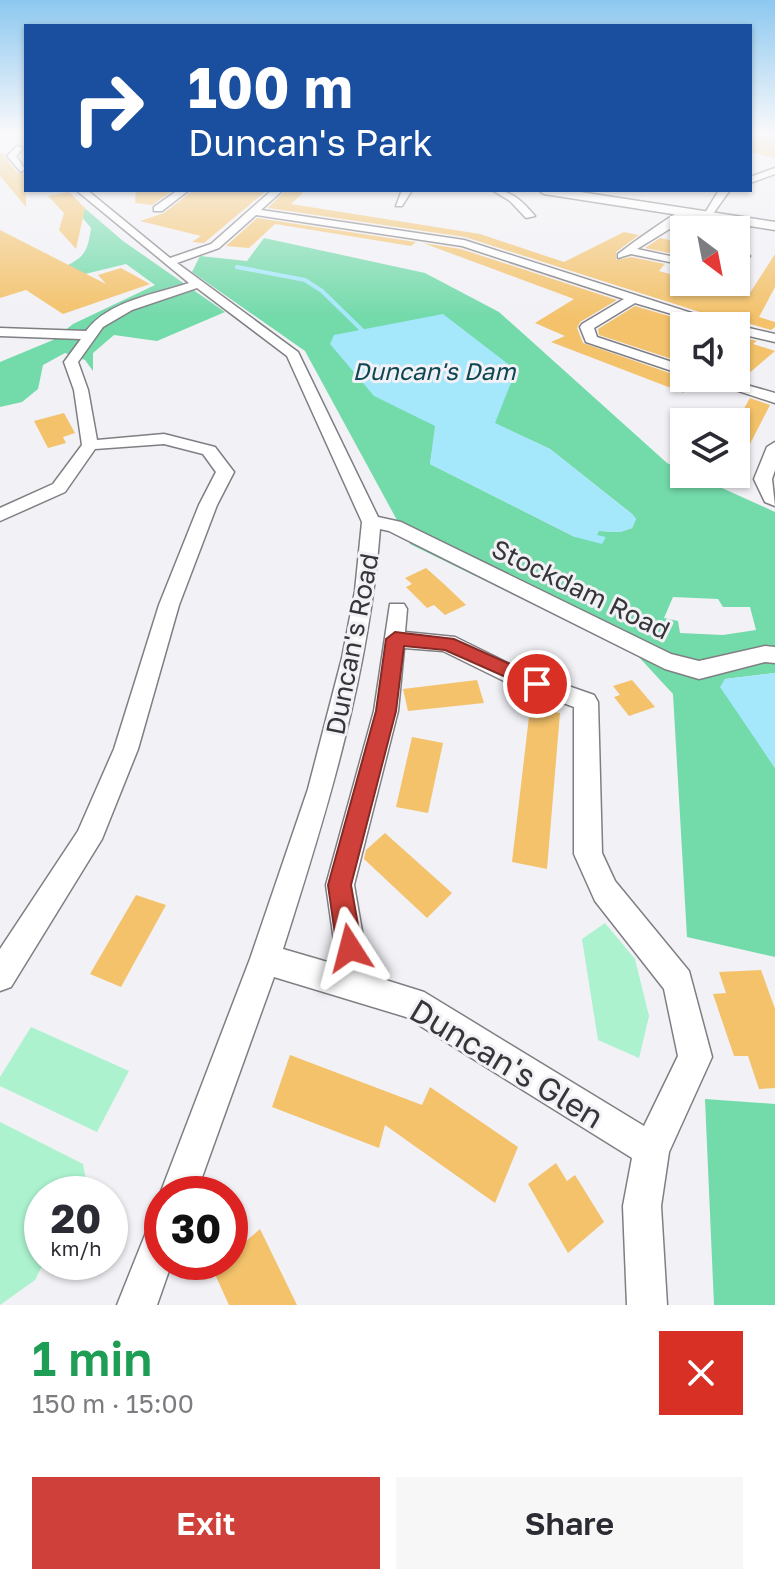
<!DOCTYPE html>
<meta charset="utf-8">
<style>
:root{--surface:#fff;--page:#f7f7f7;--text:#2b2b33;--muted:#7c7c81;--accent:#ce4039}
body{margin:0;font-family:"Golos Text",sans-serif;background:var(--page);color:var(--text);height:100vh;display:flex;flex-direction:column;font-size:30px;white-space:nowrap}
*{box-sizing:border-box;margin:0}
p{font-size:26px;color:var(--muted)}
.icon{flex:none;width:44px;height:44px;fill:none;stroke:currentColor;stroke-width:2;stroke-linecap:round;stroke-linejoin:round}
.map{position:relative;height:1305px;overflow:hidden}
.side{display:flex;flex-direction:column;background:var(--surface);flex:1}
.side>*{flex:none}
.top-card{position:absolute;left:24px;top:24px;width:728px;height:168px;border-radius:0px;box-shadow:0 2px 6px #0004;background:#1a4fa0;color:#fff;overflow:hidden}
.needle{width:52px;rotate:148deg}
.tools{position:absolute;left:670px;top:216px;display:grid;gap:16px}
.tools a{display:grid;place-items:center;width:80px;height:80px;border-radius:0px;background:var(--surface);box-shadow:0 2px 6px #0004;font-size:40px}
.speed{position:absolute;left:24px;top:1176px;display:flex;gap:16px;font-size:40px;font-weight:700;text-align:center}
.speed>*{display:grid;place-content:center;width:104px;height:104px;border-radius:50%;background:var(--surface);box-shadow:0 2px 6px #0004;line-height:1}
.speed small{font-size:20px;font-weight:400}
.speed .limit{border:12px solid #d22;background:#fff;color:#111}
.pin{position:absolute;display:grid;place-items:center;width:68px;height:68px;color:#fff;margin:-34px;border:4px solid #fff;border-radius:50%;box-shadow:0 2px 8px #0007}
.me{position:absolute;width:88px;margin:-44px;rotate:351deg;stroke-linejoin:round;filter:drop-shadow(0 0 6px #0008)}
.turn{display:flex;align-items:center;gap:28px;height:168px;padding:0 32px;font-size:36px}
.turn .icon{width:104px;height:104px;stroke-width:2.5}
.turn b{display:block;font-size:56px;line-height:68px}
.round{display:grid;place-items:center;flex:none;width:84px;height:84px;border-radius:0px;background:var(--page)}
.head{display:flex;align-items:center;justify-content:space-between;height:136px;padding:0 32px}
h1{font-size:48px;font-weight:600;line-height:60px;color:#1e9e55}
.primary-button{display:flex;gap:16px;margin-top:auto;padding:16px 32px}
.primary-button a{flex:1;height:92px;border-radius:0px;background:var(--accent);color:#fff;font-size:32px;font-weight:600;line-height:92px;text-align:center}
.primary-button a+a{background:var(--page);color:var(--text)}
.map>svg:first-child{display:block}
.green{fill:#acf2ce}
.forest{fill:#73daaa;fill-rule:evenodd}
.water{fill:#a5e7fb}
.lines{fill:none;stroke-linecap:round;stroke-linejoin:round}
.stream{stroke:#a5e7fb;stroke-width:4}
.building{fill:#f3c26b}
.minor-casing{stroke:#7f7f83;stroke-width:3}
.major-casing{stroke:#7f7f83;stroke-width:3}
.minor{fill:#fff;fill-rule:evenodd}
.major{fill:#fff;fill-rule:evenodd}
.route{fill:#ce4039;stroke:#862a25;stroke-width:2}
.labels{text-anchor:middle;dominant-baseline:central;stroke-width:6;stroke-linejoin:round;paint-order:stroke}
.far-water-label{font-size:24px;font-style:italic;fill:#104755;stroke:#f1f1f6}
.street-label{font-size:26px;fill:#363638;stroke:#f1f1f6}
.near-street-label{font-size:32px;fill:#363638;stroke:#f1f1f6}
</style>
<div class="map">
<svg width="775" height="1305" viewBox="0 0 775 1305">
<rect width="100%" height="100%" fill="#f1f1f6"/>
<path class="green" d="M605 923 635 959 649 1016 639 1058 598 1040 582 939Z
M31 1027 129 1071 97 1132 0 1086V1077Z
M0 1122 83 1164 86 1181 79 1194H42L44 1262 35 1280 0 1305Z"/>
<path class="forest" d="M80 204 123 241 225 312 157 341 114 335 93 353V371L85 360 65 353 43 365 38 389 22 402 0 407V362L53 340 73 324 155 285 126 264 85 274 59 270C83 257 87 256 91 228L73 206Z
M264 238 425 273 499 312 667 463 684 471V474H691L775 512V673L725 679 721 687 775 768V957L687 937 673 694 637 655 410 544 305 351 192 272 200 256 247 261ZM502 401 494 423 550 449 632 514 636 519 632 528 620 532 599 531 596 535 575 537 430 464 436 426ZM673 597 718 599 723 607H750L756 630 723 635 680 633 678 621 664 618Z
M705 1099 775 1104V1305H714Z"/>
<path class="water" d="M443 314 516 370 495 423 550 449 632 514 636 519 632 528 620 532 599 531 597 535 606 537 602 544 575 537 430 464 435 426 374 396 330 344 334 335Z
M775 673V768L720 687 725 679Z"/>
<g class="lines">
<path class="stream" d="M237 267 305 280 322 291 362 330"/>
</g>
<path class="building" d="M775 135V158L750 152V137Z
M0 153 5 154V158L19 174 26 172V207L0 176Z
M136 190H165L172 191 152 205 135 203Z
M203 190H267L204 243 192 242 201 236 140 221 164 213 191 192Z
M286 190H306L291 204 480 234 564 262 624 232 639 235 616 252V260L631 257 665 264 659 271 684 278V282H698L748 296 775 254V287L759 317 775 322V327L771 330 709 312 706 314 465 237 268 208Z
M69 192 85 208 76 249 59 230 64 213 48 196Z
M257 218 416 242 411 246 275 224 249 248 226 246Z
M0 230 106 284 98 275 121 268 150 284 63 314 26 290 0 298Z
M660 238 683 243 674 254 645 248Z
M423 243 461 249 617 300 580 322 577 328 583 343 684 378V393L551 342 565 336 535 323 574 299Z
M635 306 693 323 684 326V363L599 335 598 329Z
M736 336 757 341 753 344 775 351 741 380 736 379Z
M750 398 770 405 736 471V423Z
M64 413 75 433 63 437 66 443 48 448 34 421Z
M426 568 444 584 466 605 445 615 434 605 427 608 406 587 412 584 405 578Z
M477 680 484 703 408 711 403 689Z
M632 680 655 707 629 716 614 697 620 695 613 686Z
M530 708 560 713 547 869 512 862Z
M412 737 443 743 428 813 396 807Z
M385 833 452 893 427 918 364 859 366 850Z
M136 895 166 905 121 987 90 974Z
M761 970 775 1009V1088L759 1089 748 1056H734L713 994 726 993 719 972Z
M290 1055 422 1105 430 1087 518 1147 495 1203 385 1125 379 1148 272 1107Z
M556 1163 567 1181 575 1175 604 1222 568 1253 528 1184Z
M260 1229 297 1305H229L213 1270 222 1262H230V1255Z"/>
<g class="lines">
<defs>
<path id="minor" d="M17 146 24 148 16 156 25 169 21 172 7 156Z
M775 168V174L750 183V177Z
M76 190H87L170 258 211 244 272 190H283L261 210 464 240 732 326 736 325 775 334V342L736 333V326H712L635 303 594 328 597 337 684 366V375L586 342 580 327 582 324 624 299 462 246 256 215 219 248 177 263 298 352 378 517 401 522 671 654 699 661 765 646 775 647V663L765 662 699 679 665 669 389 531 380 529C369 675 327 811 283 949L331 963 335 948 326 885 374 711 390 604H404L407 609 405 632 455 637 520 669 594 695 598 702 602 853 615 881 689 971 712 1057 669 1152 661 1206 667 1305H627L623 1206 632 1158 406 1017 274 977 196 1194H162V1200L160 1194 250 959 308 789 342 658 355 591 362 522 287 356 197 288 132 310 103 327 78 362 88 390 97 440 164 434 215 447 234 472 217 505 179 605 138 749 102 839 11 987 0 991V949L78 831 114 749 159 605 199 505 216 472 203 454 164 444 95 449 65 492 0 521V508L53 484 82 445 74 390 64 362 81 339 0 336V328L86 331C108 301 156 294 189 283ZM404 648 443 651 504 681 574 707V854L595 901 664 989 678 1056 644 1126 424 992 360 972 365 948 354 885 398 711Z
M178 190H189L162 211H154V207Z
M402 190H412L402 206H396Z
M492 190C512 190 523 202 535 216L526 218 510 201Z
M719 190H730L710 218H702Z
M683 209 688 212 681 222 637 249 684 259V265L631 254 618 258V254C639 238 662 222 683 209Z
M740 254 750 256 736 271V260Z
M699 378H722L775 393V403Z
M775 442V470L772 479 775 506 765 502 754 479 767 447Z
M162 1219V1262H172L157 1305H117L149 1225Z"/>
<path id="major" d="M538 190H567L775 222V230L544 194Z"/>
</defs>
<use href="#minor" class="minor-casing"/>
<use href="#major" class="major-casing"/>
<use href="#minor" class="minor"/>
<use href="#major" class="major"/>
</g>
<linearGradient id="sky" x2="0" y2="1"><stop stop-color="#8dc8f0"/><stop offset="0.42" stop-color="#f9f9fb"/><stop offset="1" stop-color="#f9f9fb" stop-opacity="0"/></linearGradient>
<rect width="775" height="317" fill="url(#sky)"/>
<path class="route" d="M395 632 454 639 543 679 546 684 537 691 445 650 404 646 396 711 351 885 362 948 359 957 350 960 341 957 337 948 328 885 376 711 386 639Z"/>
<g class="labels">
<g class="far-water-label">
<text x="434" y="370">Duncan's Dam</text>
</g>
<g class="street-label">
<text transform="translate(581 589) rotate(26)">Stockdam Road</text>
<text transform="translate(352 644) rotate(-79)">Duncan's Road</text>
</g>
<g class="near-street-label">
<text transform="translate(507 1063) rotate(31)">Duncan's Glen</text>
</g>
</g>
</svg>
<div class="tools">
<a><svg class="needle" viewBox="-14 -14 28 28"><path d="M0-13l5 13h-10z" fill="#e53935"/><path d="M0 13l5-13h-10z" fill="#7c7c81"/></svg></a>
<a><svg class="icon" aria-label="sound" viewBox="0 0 24 24"><path d="M4 9h4l5-4v14l-5-4H4zM17 9q2 3 0 6"/></svg></a>
<a><svg class="icon" aria-label="layers" viewBox="0 0 24 24"><path d="M12 4l9 5-9 5-9-5zM3 14l9 5 9-5"/></svg></a>
</div>
<div class="speed"><div>20<small>km/h</small></div><div class="limit">30</div></div>
<div class="pin" style="left:537px;top:684px;background:#d93025"><svg class="icon" aria-label="arrive" viewBox="0 0 24 24"><path d="M6 21V4h12l-3 4 3 4H6"/></svg></div>
<svg class="me" style="left:350px;top:948px" viewBox="-20 -20 40 40"><path d="M0-17L14 15 0 8-14 15z" fill="#ce4039" stroke="#fff" stroke-width="4"/></svg>
<div class="top-card">
<div class="turn"><svg class="icon" aria-label="right" viewBox="0 0 24 24"><path d="M7 20v-9h11M14 6l5 5-5 5"/></svg><div><b>100 m</b>Duncan's Park</div></div>
</div>
</div>
<section class="side">
<div class="head"><div><h1>1 min</h1><p>150 m · 15:00</p></div><a class="round" style="background:#d93025;color:#fff"><svg class="icon" aria-label="close" viewBox="0 0 24 24"><path d="M6 6l12 12M18 6L6 18"/></svg></a></div>
<div class="primary-button"><a>Exit</a><a>Share</a></div>
</section>
